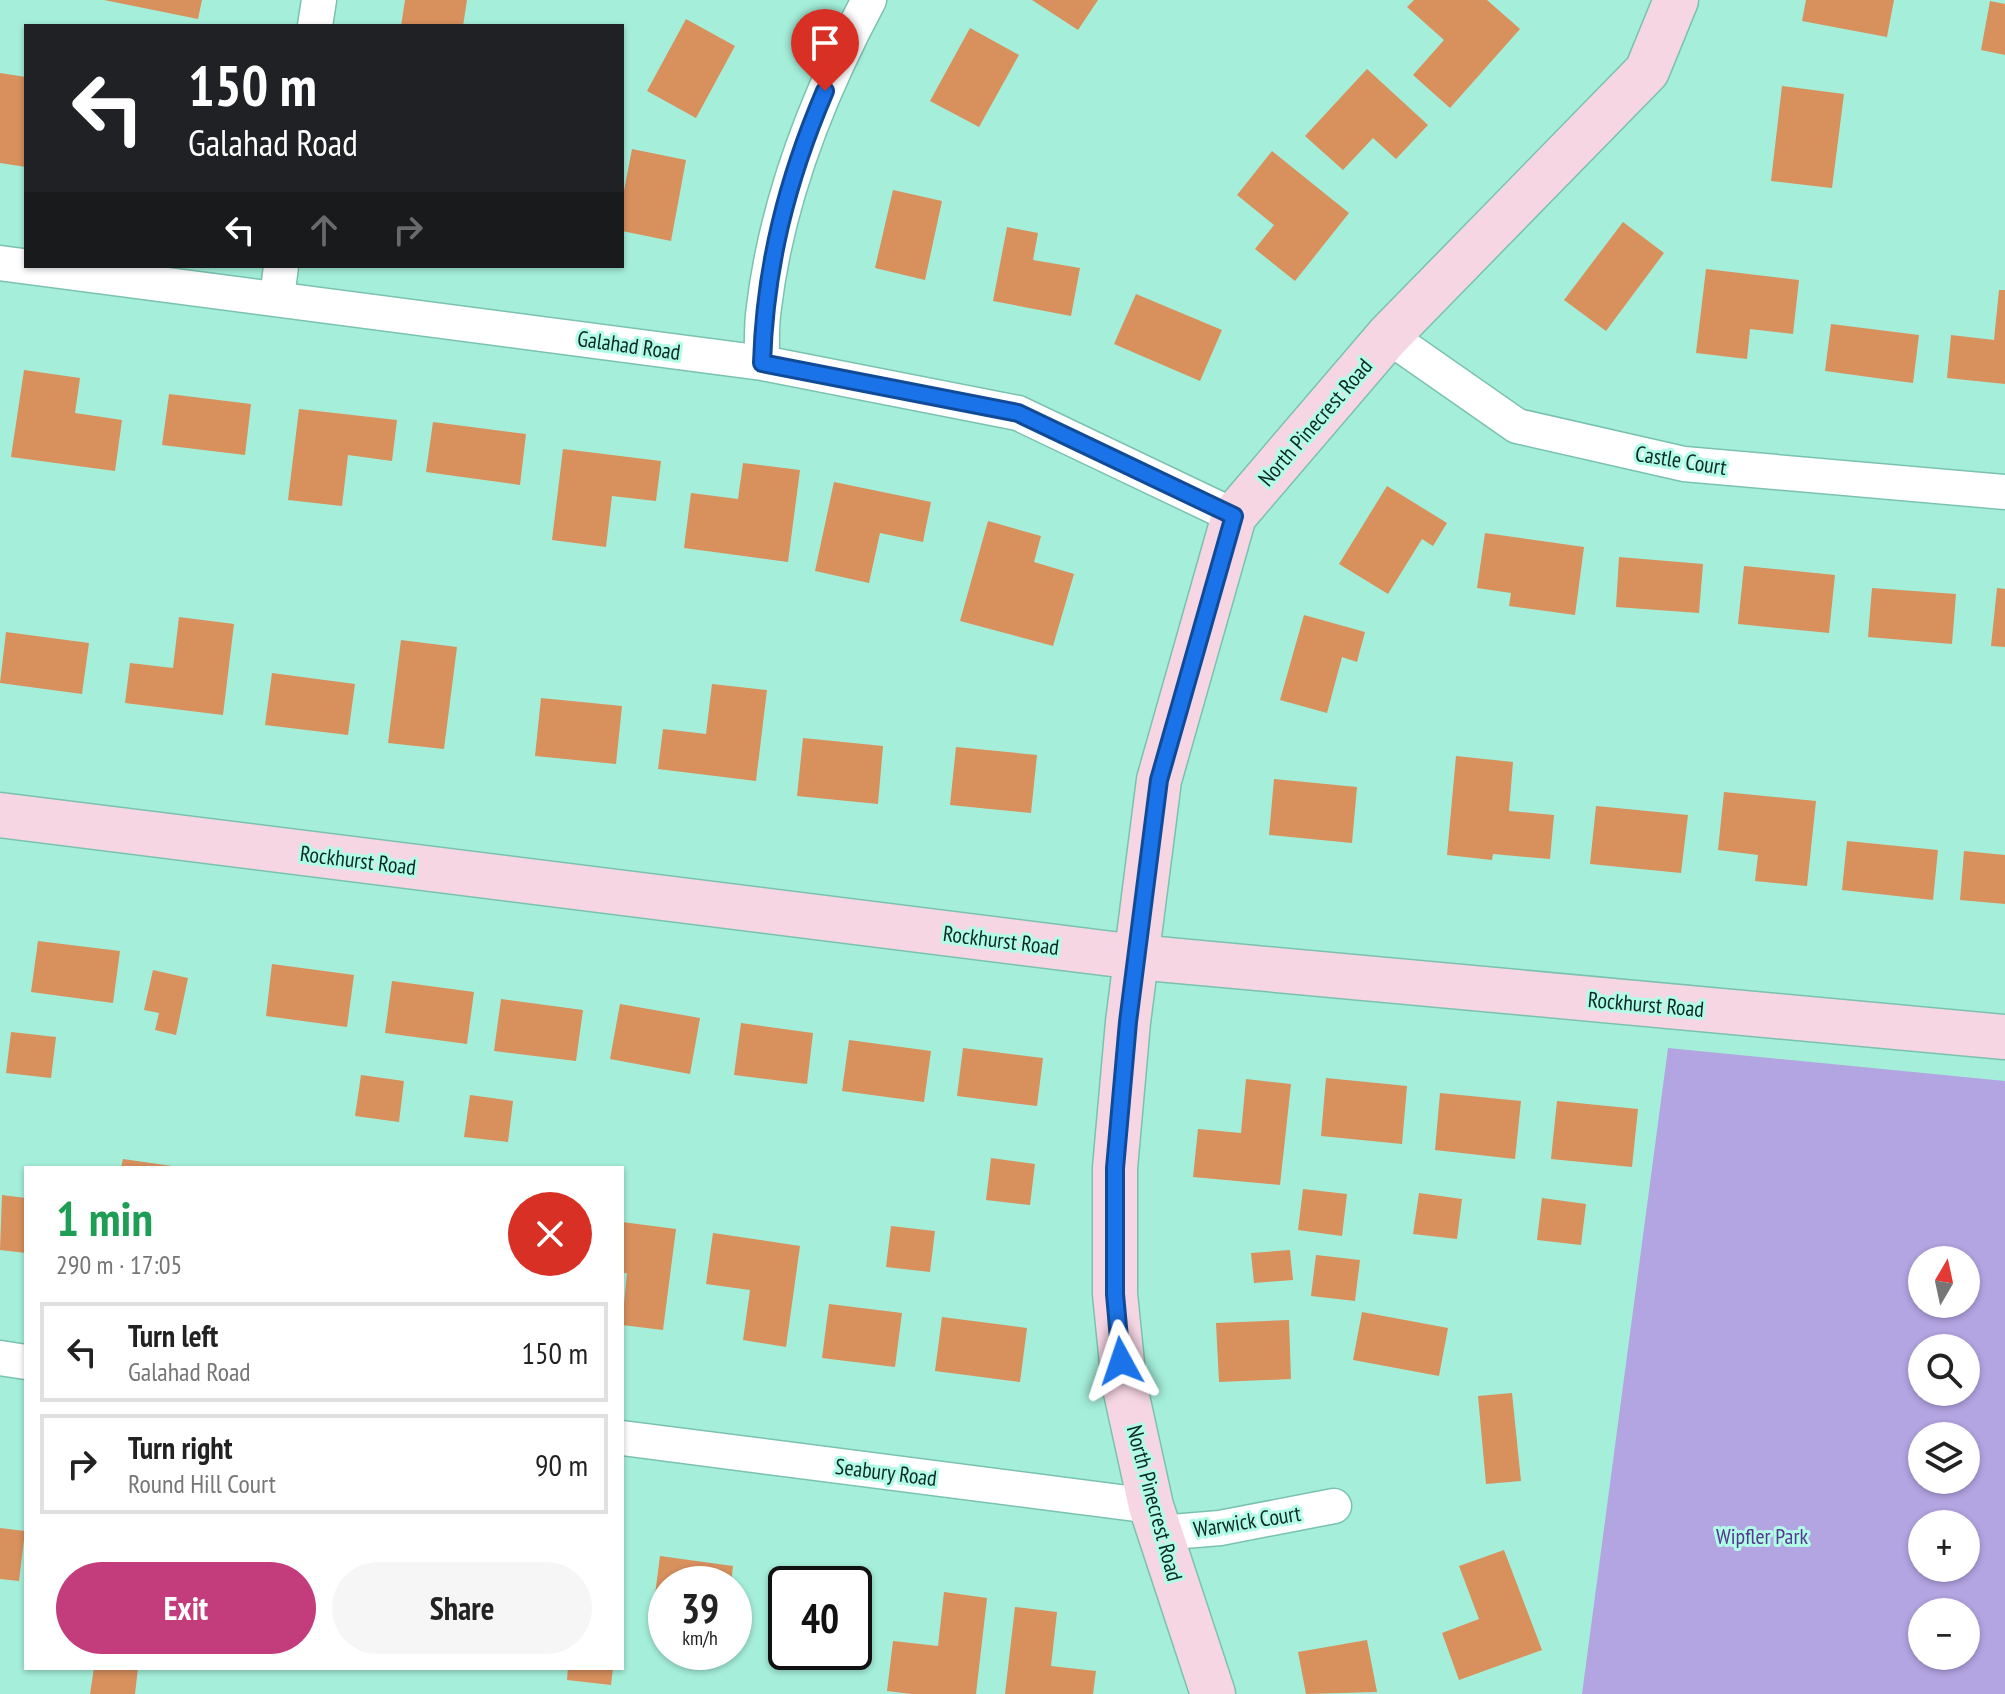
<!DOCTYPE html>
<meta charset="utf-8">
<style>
:root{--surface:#fff;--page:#f6f6f6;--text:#222;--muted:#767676;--line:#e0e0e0;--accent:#c33c7c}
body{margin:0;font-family:"PT Sans Narrow",sans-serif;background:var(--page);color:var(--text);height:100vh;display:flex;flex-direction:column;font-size:30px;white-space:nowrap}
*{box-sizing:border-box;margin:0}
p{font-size:26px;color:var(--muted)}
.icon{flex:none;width:44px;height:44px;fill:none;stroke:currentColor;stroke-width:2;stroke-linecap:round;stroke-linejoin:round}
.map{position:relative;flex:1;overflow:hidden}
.sheet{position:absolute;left:24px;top:1166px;width:600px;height:504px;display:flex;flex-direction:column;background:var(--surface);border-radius:0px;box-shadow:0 2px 6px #0004}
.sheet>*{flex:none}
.hud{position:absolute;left:24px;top:24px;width:600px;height:244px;border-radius:0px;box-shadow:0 2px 6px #0004;background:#202124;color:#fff;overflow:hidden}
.needle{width:52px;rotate:9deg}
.controls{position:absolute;left:1908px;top:1246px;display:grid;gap:16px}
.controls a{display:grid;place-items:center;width:72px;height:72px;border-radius:50%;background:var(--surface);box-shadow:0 2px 6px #0004;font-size:40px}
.speed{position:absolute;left:648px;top:1566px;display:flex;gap:16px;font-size:40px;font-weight:700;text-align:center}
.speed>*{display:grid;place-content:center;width:104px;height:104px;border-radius:50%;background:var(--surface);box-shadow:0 2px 6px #0004;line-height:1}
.speed small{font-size:20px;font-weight:400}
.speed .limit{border:4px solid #111;border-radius:12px;background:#fff;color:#111}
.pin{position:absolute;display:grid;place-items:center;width:68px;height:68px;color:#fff;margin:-82px -34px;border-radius:50% 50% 50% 0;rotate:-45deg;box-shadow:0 0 8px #0007}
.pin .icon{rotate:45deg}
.me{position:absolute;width:88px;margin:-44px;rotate:355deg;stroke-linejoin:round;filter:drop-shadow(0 0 6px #0008)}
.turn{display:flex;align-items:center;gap:28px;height:168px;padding:0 32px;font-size:36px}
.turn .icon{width:104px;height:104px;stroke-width:2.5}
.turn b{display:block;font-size:56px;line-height:68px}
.lanes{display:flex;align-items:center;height:76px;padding:0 32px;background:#0003;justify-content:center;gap:40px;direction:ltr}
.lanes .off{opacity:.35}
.round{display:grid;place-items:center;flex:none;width:84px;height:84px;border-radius:42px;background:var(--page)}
.head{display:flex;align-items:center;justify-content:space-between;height:136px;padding:0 32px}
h1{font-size:48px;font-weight:600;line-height:60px;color:#1e9e55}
.button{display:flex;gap:16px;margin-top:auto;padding:16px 32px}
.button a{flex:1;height:92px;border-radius:48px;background:var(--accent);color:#fff;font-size:32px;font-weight:600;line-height:92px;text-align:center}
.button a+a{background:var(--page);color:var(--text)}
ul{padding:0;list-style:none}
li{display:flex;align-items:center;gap:24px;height:100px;margin:0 16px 12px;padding:0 16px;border:4px solid var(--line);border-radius:0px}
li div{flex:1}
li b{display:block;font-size:30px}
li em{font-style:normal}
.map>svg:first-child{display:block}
.green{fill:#b3a4e2;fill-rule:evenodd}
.building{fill:#d8905d}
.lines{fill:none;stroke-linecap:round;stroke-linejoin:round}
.street-casing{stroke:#7ac2af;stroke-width:37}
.secondary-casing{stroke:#7ac2af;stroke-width:47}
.street{stroke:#fff;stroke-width:34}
.secondary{stroke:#f6d6e3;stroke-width:44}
.route-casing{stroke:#114b97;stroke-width:20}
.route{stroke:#1a73e8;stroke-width:14}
.labels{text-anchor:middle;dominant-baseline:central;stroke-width:6;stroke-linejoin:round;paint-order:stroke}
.street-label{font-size:22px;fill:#0b2a23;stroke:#b2fce7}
.park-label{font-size:22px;fill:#55378f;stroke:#b2fce7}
</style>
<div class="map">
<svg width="2005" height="1694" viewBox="0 0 2005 1694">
<rect width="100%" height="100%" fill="#a5efda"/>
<path class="green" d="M1668 1048 2005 1081V1694H1582ZM1922 1260H1966V1304H1922ZM1922 1348H1966V1392H1922ZM1922 1436H1966V1480H1922ZM1922 1524H1966V1568H1922ZM1922 1612H1966V1656H1922Z"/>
<path class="building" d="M104 0H202L198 19Z
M405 0H467L463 26H401Z
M1032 0H1098L1078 30Z
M1414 0H1487L1520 29 1450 108 1413 75 1444 40 1407 7Z
M1806 0H1894L1887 37 1802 21Z
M1990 1 2005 4V55L1981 50Z
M686 19 735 46 696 118 647 91Z
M970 28 1019 55 979 127 930 101Z
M1367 69 1428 125 1396 159 1373 138 1343 170 1305 136Z
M0 73 26 77V167L0 163Z
M1782 86 1844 94 1832 188 1771 181Z
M632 149 686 160 671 241 622 231V201Z
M1272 151 1349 213 1295 281 1255 249 1274 225 1237 195Z
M893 190 942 201 925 280 875 268Z
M1623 222 1664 253 1606 331 1564 300Z
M1007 227 1038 233 1033 260 1080 268 1071 316 993 301Z
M1706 269 1799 280 1793 334 1750 329 1747 359 1696 353Z
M1999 290H2005V384L1947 378 1951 335 1994 340Z
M1136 294 1222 330 1200 381 1114 344Z
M1831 324 1919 335 1913 383 1825 371Z
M24 370 80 378 75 413 122 420 115 471 11 457Z
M169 394 251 404 245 455 162 445Z
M299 409 397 420 392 461 348 455 342 506 288 500Z
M433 422 526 434 520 485 426 472Z
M563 449 661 461 656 501 612 496 606 547 552 540Z
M743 463 800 470 788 562 684 548 691 493 738 499Z
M834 482 931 502 923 542 880 533 869 583 815 571Z
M1387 486 1447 523 1433 546 1422 539 1388 594 1339 564Z
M988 521 1041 536 1034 562 1074 574 1053 646 960 621Z
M1485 533 1584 547 1575 615 1509 606 1511 593 1477 588Z
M1619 557 1703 564 1699 613 1616 607Z
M1744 566 1835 575 1829 633 1738 624Z
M1872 588 1956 594 1952 644 1868 637Z
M1997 588 2005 589V647L1991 646Z
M1304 615 1365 632 1357 662 1342 657 1327 713 1280 700Z
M179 617 234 624 223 715 125 703 130 663 173 668Z
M6 632 89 643 82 694 0 683Z
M401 640 457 647 444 749 388 743Z
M272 673 355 684 348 735 265 725Z
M712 684 767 690 756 781 658 769 663 729 706 734Z
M541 698 622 706 616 764 535 756Z
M803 738 883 746 878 804 797 796Z
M956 747 1037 755 1031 813 950 805Z
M1456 756 1513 762 1509 811 1554 815 1550 859 1493 854 1492 860 1447 855Z
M1274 779 1357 787 1352 843 1269 835Z
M1724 792 1816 801 1807 886 1755 881 1758 855 1718 850Z
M1596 806 1688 815 1681 873 1590 864Z
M1847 841 1938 850 1933 900 1842 890Z
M1964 851 2005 855V904L1960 900Z
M38 941 120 951 113 1003 31 992Z
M272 964 354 975 347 1027 266 1016Z
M153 970 188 978 176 1035 155 1030 159 1013 144 1010Z
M392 981 474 992 467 1044 385 1033Z
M501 999 583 1010 576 1061 494 1051Z
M620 1004 700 1018 690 1074 610 1059Z
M741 1023 813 1033 807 1084 734 1075Z
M11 1032 56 1037 51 1078 6 1073Z
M849 1040 931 1051 924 1102 842 1091Z
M963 1048 1043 1058 1037 1106 957 1096Z
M361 1075 404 1081 399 1122 355 1116Z
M1326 1078 1407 1086 1402 1144 1321 1136Z
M1246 1079 1291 1084 1280 1185 1193 1177 1198 1129 1241 1133Z
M1440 1093 1521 1101 1515 1159 1435 1150Z
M470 1095 513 1101 508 1142 464 1137Z
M1557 1101 1638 1109 1632 1167 1551 1159Z
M991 1158 1035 1164 1030 1205 986 1200Z
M123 1159 172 1166V1168H121Z
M1303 1189 1347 1194 1342 1236 1298 1230Z
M1419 1193 1462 1199 1457 1239 1413 1234Z
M2 1195 26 1198V1253L0 1250Z
M1542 1198 1586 1204 1581 1245 1537 1240Z
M622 1222 676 1229 663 1330 622 1325 627 1273H622Z
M891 1226 935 1231 930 1272 886 1267Z
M713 1233 800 1246 786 1347 743 1340 750 1290 706 1284Z
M1290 1250 1293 1280 1254 1283 1251 1253Z
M1316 1255 1360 1260 1355 1301 1311 1296Z
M829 1304 902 1313 895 1367 822 1358Z
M1362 1312 1448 1328 1439 1376 1353 1360Z
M942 1317 1027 1328 1020 1382 935 1371Z
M1289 1320 1291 1379 1219 1382 1216 1323Z
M1512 1393 1521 1481 1486 1484 1478 1396Z
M0 1528 25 1531 19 1581 0 1579Z
M1504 1550 1542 1650 1459 1680 1442 1633 1479 1619 1459 1566Z
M660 1556 733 1566 731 1584H666V1612L653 1610Z
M781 1575 834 1582 786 1584V1631L774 1629Z
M944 1592 987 1598 976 1694H912L887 1691 893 1641 938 1646Z
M1015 1607 1057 1612 1051 1666 1096 1671 1093 1694H1005Z
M1367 1640 1377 1692 1306 1694 1298 1652Z
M94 1668H138L135 1694H90Z
M568 1668H613L611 1685 567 1680Z"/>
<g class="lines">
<defs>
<path id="street" d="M315 26 319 0
M0 263 762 363 1018 413 1234 516
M277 298 281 266
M1388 336 1517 426 1684 464 2005 492
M762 363C762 344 761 325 764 307 777 199 818 95 869 0
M0 1358 26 1362
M622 1438 1151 1506
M1160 1533 1220 1528 1334 1506"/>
<path id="secondary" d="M0 815 1136 957 2005 1037
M1213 1694 1151 1506 1124 1383 1115 1294V1168L1128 1022 1159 780 1234 516 1388 336 1647 71 1676 0"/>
</defs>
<use href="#street" class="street-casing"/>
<use href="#secondary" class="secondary-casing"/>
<use href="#street" class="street"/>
<use href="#secondary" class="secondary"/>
</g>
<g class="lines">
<defs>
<path id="route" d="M825 91C787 180 765 266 762 363L1018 413 1234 516 1159 780 1128 1022 1115 1168V1294L1121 1361"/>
</defs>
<use href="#route" class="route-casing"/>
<use href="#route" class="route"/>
</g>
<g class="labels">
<g class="street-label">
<text transform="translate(629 345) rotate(8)">Galahad Road</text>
<text transform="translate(1315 422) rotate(-49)">North Pinecrest Road</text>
<text transform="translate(1681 460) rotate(9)">Castle Court</text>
<text transform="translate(358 860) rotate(7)">Rockhurst Road</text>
<text transform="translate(1001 940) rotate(7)">Rockhurst Road</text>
<text transform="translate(1646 1004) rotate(5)">Rockhurst Road</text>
<text transform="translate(886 1472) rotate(7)">Seabury Road</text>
<text transform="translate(1155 1503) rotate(75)">North Pinecrest Road</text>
<text transform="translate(1247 1521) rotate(-9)">Warwick Court</text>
</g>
<g class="park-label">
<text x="1762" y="1536">Wipfler Park</text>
</g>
</g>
</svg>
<div class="controls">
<a><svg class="needle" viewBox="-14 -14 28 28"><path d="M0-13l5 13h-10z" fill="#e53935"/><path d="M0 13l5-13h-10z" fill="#767676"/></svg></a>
<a><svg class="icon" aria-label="search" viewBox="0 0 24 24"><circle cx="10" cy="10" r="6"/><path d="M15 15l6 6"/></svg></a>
<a><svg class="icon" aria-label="layers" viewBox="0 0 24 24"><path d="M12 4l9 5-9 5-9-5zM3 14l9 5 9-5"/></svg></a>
<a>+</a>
<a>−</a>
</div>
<div class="speed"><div>39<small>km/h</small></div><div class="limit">40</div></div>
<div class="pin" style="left:825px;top:91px;background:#d93025"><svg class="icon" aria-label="arrive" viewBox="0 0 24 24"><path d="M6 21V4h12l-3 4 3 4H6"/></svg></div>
<svg class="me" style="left:1121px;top:1361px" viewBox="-20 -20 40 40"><path d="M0-17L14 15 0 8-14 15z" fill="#1a73e8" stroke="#fff" stroke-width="4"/></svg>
<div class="hud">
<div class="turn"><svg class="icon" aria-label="left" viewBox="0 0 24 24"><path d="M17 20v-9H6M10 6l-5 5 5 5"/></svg><div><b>150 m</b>Galahad Road</div></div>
<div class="lanes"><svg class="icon" aria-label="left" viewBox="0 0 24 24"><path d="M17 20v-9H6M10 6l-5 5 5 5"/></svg><svg class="icon off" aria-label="ahead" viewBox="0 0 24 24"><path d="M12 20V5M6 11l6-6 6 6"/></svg><svg class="icon off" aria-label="right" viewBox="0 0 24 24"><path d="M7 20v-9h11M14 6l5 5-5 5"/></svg></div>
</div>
<section class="sheet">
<div class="head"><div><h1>1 min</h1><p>290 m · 17:05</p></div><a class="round" style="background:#d93025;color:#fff"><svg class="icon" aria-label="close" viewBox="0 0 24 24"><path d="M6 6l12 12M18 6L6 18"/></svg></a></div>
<ul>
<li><svg class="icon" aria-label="left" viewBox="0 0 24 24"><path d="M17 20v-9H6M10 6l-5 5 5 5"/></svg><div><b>Turn left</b><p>Galahad Road</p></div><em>150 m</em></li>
<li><svg class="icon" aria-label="right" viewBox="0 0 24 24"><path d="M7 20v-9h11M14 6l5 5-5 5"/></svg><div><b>Turn right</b><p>Round Hill Court</p></div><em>90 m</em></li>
</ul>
<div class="button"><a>Exit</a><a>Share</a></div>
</section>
</div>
